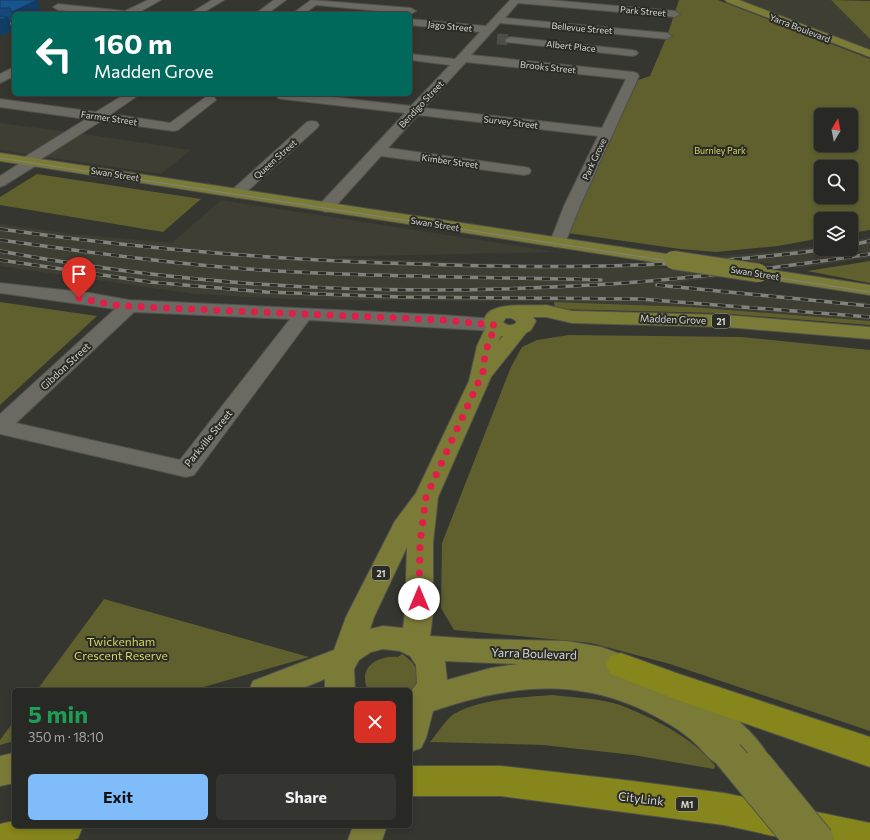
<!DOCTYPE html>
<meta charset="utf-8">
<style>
:root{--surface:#282824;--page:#343431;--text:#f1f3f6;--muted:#a5a6a6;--line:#444441;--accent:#81bcfa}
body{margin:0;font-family:Commissioner,sans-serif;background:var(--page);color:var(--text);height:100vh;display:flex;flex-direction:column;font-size:15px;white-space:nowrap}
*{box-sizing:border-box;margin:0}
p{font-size:13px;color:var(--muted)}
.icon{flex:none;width:22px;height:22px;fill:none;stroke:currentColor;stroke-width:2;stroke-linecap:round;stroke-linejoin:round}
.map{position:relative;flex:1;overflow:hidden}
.side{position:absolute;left:12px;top:688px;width:400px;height:140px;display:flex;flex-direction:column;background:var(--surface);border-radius:6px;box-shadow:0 2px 6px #0003,0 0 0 1px var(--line)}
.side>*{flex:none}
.top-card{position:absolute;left:12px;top:12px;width:400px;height:84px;border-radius:6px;box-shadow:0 2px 6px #0003,0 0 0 1px var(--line);background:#00695c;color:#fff;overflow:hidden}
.needle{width:26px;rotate:10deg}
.controls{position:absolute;left:814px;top:108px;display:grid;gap:8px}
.controls a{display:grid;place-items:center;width:44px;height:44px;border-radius:6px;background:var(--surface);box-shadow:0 2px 6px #0003,0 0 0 1px var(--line);font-size:20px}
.pin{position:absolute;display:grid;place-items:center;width:34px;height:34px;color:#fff;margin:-41px -17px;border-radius:50% 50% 50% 0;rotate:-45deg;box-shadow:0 0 4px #0007}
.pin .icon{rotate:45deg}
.me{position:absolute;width:44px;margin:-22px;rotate:0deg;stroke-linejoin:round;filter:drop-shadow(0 0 3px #0008)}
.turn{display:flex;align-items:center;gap:14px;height:84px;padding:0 16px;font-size:18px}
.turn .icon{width:52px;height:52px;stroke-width:2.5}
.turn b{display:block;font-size:28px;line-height:34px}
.round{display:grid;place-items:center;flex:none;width:42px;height:42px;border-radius:6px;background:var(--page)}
.overview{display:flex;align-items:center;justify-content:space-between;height:68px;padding:0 16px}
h1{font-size:24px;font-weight:700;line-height:30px;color:#1e9e55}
.button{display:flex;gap:8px;margin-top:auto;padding:8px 16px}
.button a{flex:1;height:46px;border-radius:6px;background:var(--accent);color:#111;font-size:16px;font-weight:700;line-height:46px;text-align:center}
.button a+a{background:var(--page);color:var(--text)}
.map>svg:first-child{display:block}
.built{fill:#3e3e32}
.green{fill:#5f602e;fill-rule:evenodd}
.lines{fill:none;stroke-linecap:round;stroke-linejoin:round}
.minor-tunnel{stroke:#4d4e48;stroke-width:11;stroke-dasharray:11 5.5;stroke-linecap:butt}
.minor-casing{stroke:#51514c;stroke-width:2}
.major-casing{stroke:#51514c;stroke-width:2}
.highway-casing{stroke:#51514c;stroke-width:2}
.minor{fill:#6a6a63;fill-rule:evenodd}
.major{fill:#7b7b38;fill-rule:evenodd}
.highway{fill:#86861c;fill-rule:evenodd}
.tram{stroke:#82837e;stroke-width:1}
.rail-casing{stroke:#82837e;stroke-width:3.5}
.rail{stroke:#2b2c26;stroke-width:2.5;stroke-dasharray:8;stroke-linecap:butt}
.major-bridge-far1-casing{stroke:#51514c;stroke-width:20;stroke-linecap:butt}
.major-bridge-casing{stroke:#51514c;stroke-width:32;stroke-linecap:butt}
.major-bridge-far1{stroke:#7b7b38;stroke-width:18}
.major-bridge{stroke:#7b7b38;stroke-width:30}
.wall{fill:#154979}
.shaded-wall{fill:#113c63}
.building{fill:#18558d;stroke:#113c63}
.route{stroke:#e11d48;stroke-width:7;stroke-dasharray:0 12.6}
.labels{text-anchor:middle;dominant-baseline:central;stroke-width:4;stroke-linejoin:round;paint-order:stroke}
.far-street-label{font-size:9px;fill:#d5d5d1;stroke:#2b2c26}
.far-park-label{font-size:9px;fill:#d5d660;stroke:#2b2c26}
.shield{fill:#2b2c26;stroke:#a2a29e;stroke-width:1}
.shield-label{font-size:9px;font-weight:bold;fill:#d5d5d1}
.street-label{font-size:10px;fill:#d5d5d1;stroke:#2b2c26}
.near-park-label{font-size:12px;fill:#d5d660;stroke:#2b2c26}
.near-street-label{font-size:12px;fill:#d5d5d1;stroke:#2b2c26}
</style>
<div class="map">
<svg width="870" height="840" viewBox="0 0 870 840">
<rect width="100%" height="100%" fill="#353630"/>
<path class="built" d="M739 0H831L870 39V50Z
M0 123 77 133 191 150 161 174 0 150Z
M221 200 557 252 322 257 539 265 636 264 723 277 681 282V285L870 303V321L691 307 563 302 312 300 194 294 0 266V224L72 234 172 243Z
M870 237V258L799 268 714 256 772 252 821 246V249H851V241Z"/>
<path class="green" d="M679 0H718L870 59V230L851 233V219H821V238L778 246 716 252 680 249 568 233 638 80 650 76 667 36ZM821 115H851V145H821ZM821 167H851V197H821Z
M831 0 870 1V39Z
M37 174 201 199 163 232 0 205V197Z
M870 261V283L807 271Z
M0 302 97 316 0 405Z
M554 302 691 307 870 321V325L717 313 555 309Z
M569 335 742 337 870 350V731L670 664 591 643 454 630 441 608 442 543 511 367 522 347 537 340Z
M104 599 309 657 193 690H37Z
M402 654C420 665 421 678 410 695V690H368C357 667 378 655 398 657Z
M553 695C574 698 601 698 620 705 651 717 696 739 715 766L714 769 633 755 543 745 430 742C437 734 445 720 454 714 479 699 524 697 553 695Z
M14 721V741L0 745V740Z"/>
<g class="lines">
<path class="minor-tunnel" d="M497 39 510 40"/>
<defs>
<path id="minor" d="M148 0H161L136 14H95L58 10 53 7 58 4 125 11Z
M212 0H224L201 14H189Z
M274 0H286L267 14H255Z
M311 0 411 8 416 11 411 14 316 5 304 14H292Z
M510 0H549L675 11 680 14 675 17 518 3 505 18 667 33 672 36 667 39 500 23 471 55 633 72 637 73 639 76 580 206 564 246 558 247 552 246 550 242 564 206 598 136 418 115 388 148 524 167 529 168 531 171 529 174 524 175 381 156 332 210 326 212 320 210 318 207 320 204 405 113 282 99 278 98 276 94H306L411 106 450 65 410 60V54L455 59 480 32 410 25V19L486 26ZM466 62 626 79 602 128 424 108Z
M0 22 14 23V29L0 28Z
M510 37 632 50 636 51 638 53 636 55 632 56 506 42 505 40Z
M14 67V76L0 83V74Z
M125 94H140L111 114 170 123 206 97H214L216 100 178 130 173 131 101 121 38 161 39 162 37 165 5 185 0 187V176L22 162 23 158 86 119 0 107V99L96 112Z
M312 121 317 122 319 125 317 128 242 196 237 198 232 196 229 193 232 190 307 122Z
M0 283 90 293 129 300 443 315 494 319 501 321 504 325 501 329 494 331 309 320 194 475 186 477 0 434V414L115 309 0 293ZM134 312 290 319 180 460 16 423Z"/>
<path id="major" d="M725 0H739L870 50V57L727 2Z
M0 153 673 255 679 256 682 260 679 264 673 265 0 161Z
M759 268 870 285V295L753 277 750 273 753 269Z
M546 305 572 311 726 315 870 327V339L726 327 572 323 546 317H533L536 321 531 330 526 333 491 377 438 497 433 543V613L430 636 476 639 567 641 601 647 646 663 651 672 646 681 643 682 656 687 659 681 670 677C703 689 757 729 771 761L766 772 755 776 744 772 737 764 727 768C723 766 719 765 716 763 709 759 704 752 698 746 690 738 679 730 669 724 589 676 518 682 433 711L426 738 421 748 410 752V693L417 683 416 665 410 656 400 651 383 649 371 652 359 660 354 669 355 690H325V679L298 690H249L253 681 334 650 346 617 395 521 416 493 469 381 477 346 486 327 483 323C484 318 487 312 492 310 504 303 531 306 546 305ZM506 318H511L516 321V323C511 326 507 326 503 322ZM501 336H503L498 342ZM407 547 405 613 403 628 383 626 370 629 374 617ZM445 661 519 664 491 668 447 680Z
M14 753V783L0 786V756Z
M353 826H387L382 840H348Z"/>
<path id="highway" d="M621 653 679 674 870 737V767L675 699 611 674 606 665 611 656Z
M410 766H501L633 781 724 793 870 823V840H792L724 825 501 796H410Z
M14 821V826H83L78 838 73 840H0V824Z"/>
</defs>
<use href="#minor" class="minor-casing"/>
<use href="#major" class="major-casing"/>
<use href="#highway" class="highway-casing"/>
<use href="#minor" class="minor"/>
<use href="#major" class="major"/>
<use href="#highway" class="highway"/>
<path class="tram" d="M0 158 870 292"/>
<defs>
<path id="rail" d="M0 229C139 249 279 260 419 264 557 269 691 268 827 249
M0 240C82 251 164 263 247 269 364 277 483 277 601 280
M851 245 870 241
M0 251C195 288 393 297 591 285 684 280 777 268 870 254
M0 260 150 282 266 292 401 297 640 299 870 317
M657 285 870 306"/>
</defs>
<use href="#rail" class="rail-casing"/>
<use href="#rail" class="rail"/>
<defs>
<path id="major-bridge-far1" d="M673 260 759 273"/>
<path id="major-bridge" d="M728 754 799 840
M757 764 819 840"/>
</defs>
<use href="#major-bridge-far1" class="major-bridge-far1-casing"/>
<use href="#major-bridge" class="major-bridge-casing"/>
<use href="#major-bridge-far1" class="major-bridge-far1"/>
<use href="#major-bridge" class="major-bridge"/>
</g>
<path class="wall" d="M0 0H37L41 13 14 14V22L9 21 12 30 0 36Z"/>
<path class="shaded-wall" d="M37 0 41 13 39 14H14V20L12 12Z
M8 17 12 30 0 36V20Z"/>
<path class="building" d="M0 0H37L12 12 10 8H0Z
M281 12 304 14H278Z
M0 16 8 17 0 20Z"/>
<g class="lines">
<path class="route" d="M79 298 114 305 144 307 443 320 494 325 496 326C488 341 484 355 483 372L426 497 420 543 419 599"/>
</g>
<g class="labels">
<g class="far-street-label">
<text transform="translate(643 11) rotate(5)">Park Street</text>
<text transform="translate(450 26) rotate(6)">Jago Street</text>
<text transform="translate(582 28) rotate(5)">Bellevue Street</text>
<text transform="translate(800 28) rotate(21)">Yarra Boulevard</text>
<text transform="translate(571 46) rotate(6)">Albert Place</text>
<text transform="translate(548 67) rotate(6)">Brooks Street</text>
<text transform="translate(421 104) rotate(-47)">Bendigo Street</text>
<text transform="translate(109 118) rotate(8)">Farmer Street</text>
<text transform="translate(511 122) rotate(7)">Survey Street</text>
<text transform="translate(275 159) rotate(-42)">Queen Street</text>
<text transform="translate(594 159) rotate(-65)">Park Grove</text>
<text transform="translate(450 161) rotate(8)">Kimber Street</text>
<text transform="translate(115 174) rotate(9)">Swan Street</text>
<text transform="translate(435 224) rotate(9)">Swan Street</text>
<text transform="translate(755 273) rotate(9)">Swan Street</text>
</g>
<g class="far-park-label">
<text x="720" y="150">Burnley Park</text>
</g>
<g class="shield">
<rect x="712" y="314" width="18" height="14" rx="3"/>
<rect x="372" y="566" width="18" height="14" rx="3"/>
<rect x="676" y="797" width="22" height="14" rx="3"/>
</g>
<g class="shield-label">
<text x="721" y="321">21</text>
<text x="381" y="573">21</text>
<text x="687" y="804">M1</text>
</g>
<g class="street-label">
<text transform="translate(673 319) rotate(2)">Madden Grove</text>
<text transform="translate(65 366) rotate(-43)">Gibdon Street</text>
<text transform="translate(208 438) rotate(-51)">Parkville Street</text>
</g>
<g class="near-park-label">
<text x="121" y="641">Twickenham<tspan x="121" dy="14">Crescent Reserve</tspan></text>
</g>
<g class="near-street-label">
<text transform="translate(534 653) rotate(2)">Yarra Boulevard</text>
<text transform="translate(641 798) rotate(7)">CityLink</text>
</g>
</g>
</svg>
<div class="controls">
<a><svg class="needle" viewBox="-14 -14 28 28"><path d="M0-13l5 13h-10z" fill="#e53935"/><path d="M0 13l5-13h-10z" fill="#a5a6a6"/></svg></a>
<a><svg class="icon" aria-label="search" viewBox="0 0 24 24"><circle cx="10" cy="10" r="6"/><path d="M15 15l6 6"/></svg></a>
<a><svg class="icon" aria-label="layers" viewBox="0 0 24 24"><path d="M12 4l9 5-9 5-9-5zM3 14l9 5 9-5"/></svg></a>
</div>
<div class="pin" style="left:79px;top:298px;background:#d93025"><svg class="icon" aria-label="arrive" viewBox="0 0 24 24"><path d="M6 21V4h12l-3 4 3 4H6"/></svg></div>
<svg class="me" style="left:419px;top:599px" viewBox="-20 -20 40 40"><circle r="19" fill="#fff"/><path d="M0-13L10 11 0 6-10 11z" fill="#e11d48"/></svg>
<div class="top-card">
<div class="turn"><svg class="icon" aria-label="left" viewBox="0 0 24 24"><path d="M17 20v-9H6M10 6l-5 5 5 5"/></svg><div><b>160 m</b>Madden Grove</div></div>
</div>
<section class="side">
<div class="overview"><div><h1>5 min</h1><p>350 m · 18:10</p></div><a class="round" style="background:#d93025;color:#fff"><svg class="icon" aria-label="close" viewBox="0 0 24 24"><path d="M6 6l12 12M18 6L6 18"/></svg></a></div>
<div class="button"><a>Exit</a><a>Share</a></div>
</section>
</div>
